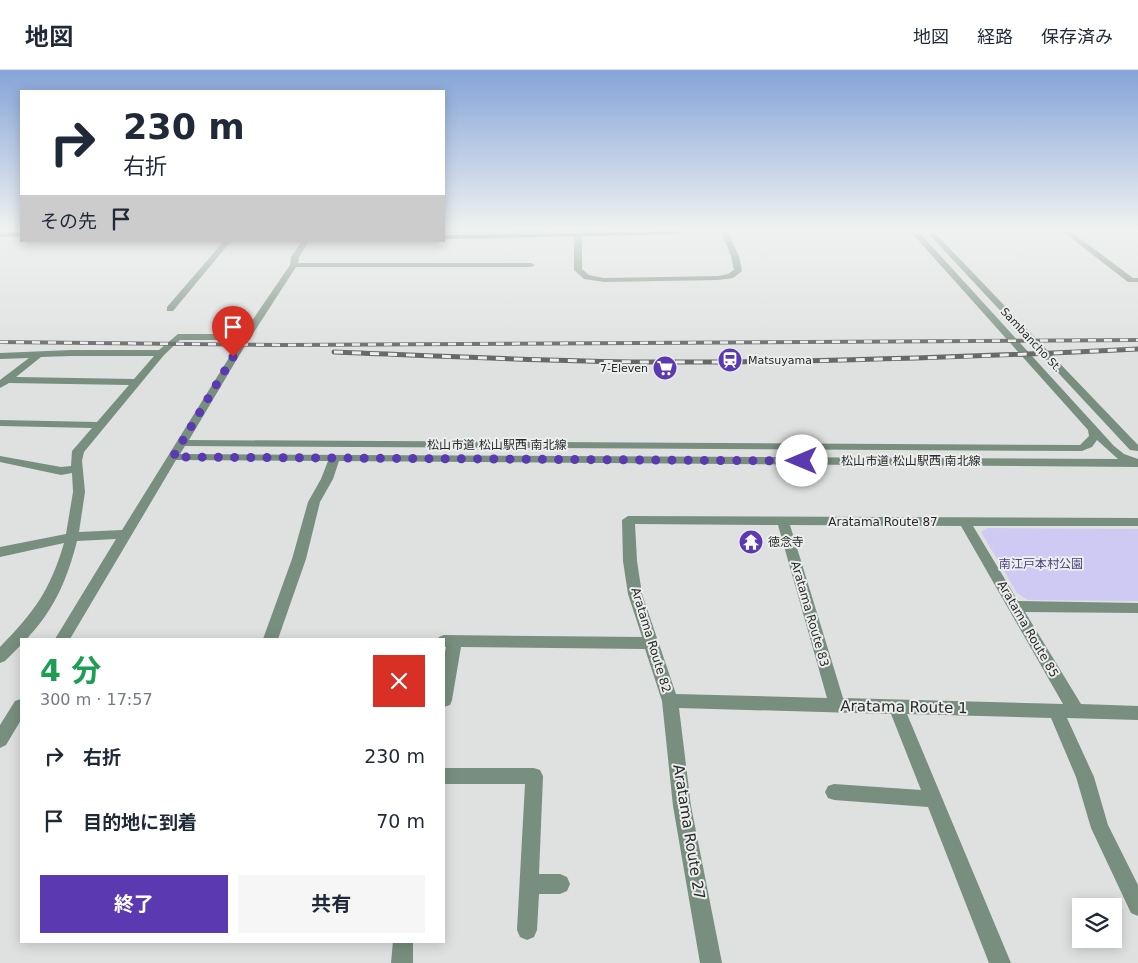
<!DOCTYPE html>
<html lang="ja">
<meta charset="utf-8">
<style>
:root{--surface:#fff;--page:#f6f6f7;--text:#1f2937;--muted:#747a83;--line:#e0e1e3;--accent:#5a39b1}
body{margin:0;font-family:"DejaVu Sans","Noto Sans JP",sans-serif;background:var(--page);color:var(--text);height:100vh;display:flex;flex-direction:column;font-size:19px;white-space:nowrap}
*{box-sizing:border-box;margin:0}
p{font-size:16px;color:var(--muted)}
.icon{flex:none;width:28px;height:28px;fill:none;stroke:currentColor;stroke-width:2;stroke-linecap:round;stroke-linejoin:round}
.map{position:relative;flex:1;overflow:hidden}
.details{position:absolute;left:20px;top:568px;width:425px;height:305px;display:flex;flex-direction:column;background:var(--surface);border-radius:0px;box-shadow:0 2px 12px #0003}
.details>*{flex:none}
.hud{position:absolute;left:20px;top:20px;width:425px;height:152px;border-radius:0px;box-shadow:0 2px 12px #0003;background:#fff;color:var(--text);overflow:hidden}
.tools{position:absolute;left:1072px;top:828px;display:grid;gap:10px}
.tools a{display:grid;place-items:center;width:50px;height:50px;border-radius:0px;background:var(--surface);box-shadow:0 2px 12px #0003;font-size:25px}
.pin{position:absolute;display:grid;place-items:center;width:42px;height:42px;color:#fff;margin:-51px -21px;border-radius:50% 50% 50% 0;rotate:-45deg;box-shadow:0 0 5px #0007}
.pin .icon{rotate:45deg}
.me{position:absolute;width:55px;margin:-28px;rotate:270deg;stroke-linejoin:round;filter:drop-shadow(0 0 4px #0008)}
.turn{display:flex;align-items:center;gap:18px;height:105px;padding:0 20px;font-size:22px}
.turn .icon{width:65px;height:65px;stroke-width:2.5}
.turn b{display:block;font-size:35px;line-height:42px}
.then{display:flex;align-items:center;height:48px;padding:0 20px;background:#0003;gap:10px;font-size:19px}
.round{display:grid;place-items:center;flex:none;width:52px;height:52px;border-radius:0px;background:var(--page)}
.overview{display:flex;align-items:center;justify-content:space-between;height:85px;padding:0 20px}
h1{font-size:30px;font-weight:700;line-height:38px;color:#1e9e55}
.action{display:flex;gap:10px;margin-top:auto;padding:10px 20px}
.action a{flex:1;height:58px;border-radius:0px;background:var(--accent);color:#fff;font-size:20px;font-weight:700;line-height:58px;text-align:center}
.action a+a{background:var(--page);color:var(--text)}
ul{padding:0;list-style:none}
li{display:flex;align-items:center;gap:15px;height:65px;padding:0 20px}
li div{flex:1}
li b{display:block;font-size:19px}
li em{font-style:normal}
header{display:flex;align-items:center;gap:30px;box-sizing:border-box;height:70px;padding:0 25px;background:var(--surface);border-bottom:1px solid var(--line)}
header strong{font-size:24px}
nav{display:flex;gap:28px;margin-inline-start:auto;font-size:18px}
.map>svg:first-child{display:block}
.green{fill:#cfcaf4}
.lines{fill:none;stroke-linecap:round;stroke-linejoin:round}
.minor{fill:#788e7e;fill-rule:evenodd}
.major{fill:#214b30;fill-rule:evenodd}
.tram{stroke:#666867;stroke-width:1}
.rail-far1-casing{stroke:#666867;stroke-width:4}
.rail-casing{stroke:#666867;stroke-width:5}
.rail-far1{stroke:#ebeeec;stroke-width:2.5;stroke-dasharray:8;stroke-linecap:butt}
.rail{stroke:#ebeeec;stroke-width:3;stroke-dasharray:9;stroke-linecap:butt}
.route{stroke:#5a39b1;stroke-width:9;stroke-dasharray:0 16.2}
.labels{text-anchor:middle;dominant-baseline:central;stroke-width:4;stroke-linejoin:round;paint-order:stroke}
.far-street-label{font-size:11px;fill:#282a29;stroke:#ebeeec}
.far-poi-label{font-size:11px;fill:#282a29;stroke:#ebeeec;text-anchor:start}
.street-label{font-size:12px;fill:#282a29;stroke:#ebeeec}
.poi-label{font-size:12px;fill:#282a29;stroke:#ebeeec;text-anchor:start}
.park-label{font-size:12px;fill:#4c3f81;stroke:#ebeeec}
.near-street-label{font-size:15px;fill:#282a29;stroke:#ebeeec}
</style>
<header>
<strong>地図</strong>
<nav><a>地図</a><a>経路</a><a>保存済み</a></nav>
</header>
<div class="map">
<svg width="1138" height="893" viewBox="0 0 1138 893">
<rect width="100%" height="100%" fill="#dee1df"/>
<path class="green" d="M987 458 1138 459V531L1028 530 1017 523 981 462Z"/>
<g class="lines">
<path class="minor" d="M679 161H733L728 163 739 186 742 201 733 208 718 210 604 212 584 209 574 200V165L578 163 582 165V199L589 205 604 208 718 206 728 204 734 200 731 186 722 163 677 164V162Z
M910 161H918L1114 376 1124 384 1138 389V397L339 391 333 409 320 432 306 489 278 569H263L292 489 308 432 321 409 328 391 176 390 70 569H55L116 469 77 471C68 507 55 538 30 565L27 569H21V575L5 591 0 593V577C34 542 50 521 64 473L0 487V477L66 464 73 422 72 403 61 405 0 392V386L61 397 71 396 72 381 92 358 0 356V350L97 352 129 315 9 313 0 318V310L29 288 0 289V283L71 280H159L178 264H243L290 195 291 187 302 171H309L299 187 298 193H531L535 195 531 197H296L243 279 189 370 1080 375 1089 366 1088 360ZM180 270H240L122 460 79 462 85 422 82 391 84 382 164 285ZM71 286H154L134 309 16 307 41 287ZM1097 370 1118 389 180 384 185 376 1082 381 1092 377Z
M926 161H933L1138 375V381L1130 380Z
M1062 161H1070L1133 208H1138V212H1128Z
M224 171H231L173 241H167V237Z
M628 446 1138 448V456H973L1018 531 1138 533V543L1025 542 1081 634 1138 636V650L1067 648 1094 707 1108 755 1138 815V846L1131 843 1091 758 1076 707 1051 648 907 644 1011 893H989L928 737 834 730 828 728 825 722 828 716 834 714 921 720 891 644 679 638 691 736 722 893H700L673 736 662 631 645 579 461 577 452 630 450 635 444 637V587L446 577H444V569H438L439 567 444 565 642 567 628 524 623 491 622 450ZM635 454 778 455 827 628 676 624 642 524 637 491ZM790 455 961 456 1063 634 843 628Z
M21 629V650L6 675 0 678V655L15 631Z
M444 698H534L540 700 543 706 539 804H560L567 807 570 814 567 821 560 824H539L537 860 534 867 527 870 520 867 517 860 525 714H444Z
M393 871H413V893H391Z"/>
<path class="major" d="M679 161 681 162V164L444 169V165Z
M21 162V166L0 167V163Z"/>
<path class="tram" d="M444 162 608 161"/>
<defs>
<path id="rail-far1" d="M0 272 284 275 1138 270"/>
<path id="rail" d="M334 282C438 286 541 291 645 292 809 293 974 287 1138 279"/>
</defs>
<use href="#rail-far1" class="rail-far1-casing"/>
<use href="#rail" class="rail-casing"/>
<use href="#rail-far1" class="rail-far1"/>
<use href="#rail" class="rail"/>
</g>
<linearGradient id="sky" x2="0" y2="1"><stop stop-color="#85a4d8"/><stop offset="0.56" stop-color="#f0f2f1"/><stop offset="1" stop-color="#f0f2f1" stop-opacity="0"/></linearGradient>
<rect width="1138" height="286" fill="url(#sky)"/>
<g class="lines">
<path class="route" d="M233 287 173 387 802 391"/>
</g>
<defs>
<symbol id="station-disc" viewBox="-11 -11 22 22"><circle r="9.5" fill="#5a39b1" stroke="#ebeeec"/><path d="M-3-6H3Q5-6 5-4V2Q5 4 3 4L4.5 6H3L1.5 4h-3L-3 6H-4.5L-3 4Q-5 4-5 2V-4Q-5-6-3-6ZM-3.5-4v3h7v-3ZM-3.5 1v1.5H-2V1ZM2 1v1.5H3.5V1Z" fill="#fff"/></symbol>
<symbol id="supermarket-disc" viewBox="-11 -11 22 22"><circle r="9.5" fill="#5a39b1" stroke="#ebeeec"/><path d="M-6-5.5h2.5l.6 2H6L4.5 2H-2.5L-4.4-4H-6ZM-1.5 3.2a1.3 1.3 0 1 0 .1 0ZM3 3.2a1.3 1.3 0 1 0 .1 0Z" fill="#fff"/></symbol>
<symbol id="temple-disc" viewBox="-11 -11 22 22"><circle r="9.5" fill="#5a39b1" stroke="#ebeeec"/><path d="M0-6L5-2H3V0L6.5 2.5H4V6H1.5V3h-3V6H-4V2.5H-6.5L-3 0V-2H-5Z" fill="#fff"/></symbol>
</defs>
<g fill-rule="evenodd">
<use href="#station-disc" x="716" y="276" width="28" height="28"/>
<use href="#supermarket-disc" x="651" y="284" width="28" height="28"/>
<use href="#temple-disc" x="737" y="458" width="28" height="28"/>
</g>
<g class="labels">
<g class="far-street-label">
<text transform="translate(1031 270) rotate(47)">Sambancho St.</text>
</g>
<g class="far-poi-label">
<text x="748" y="290">Matsuyama</text>
<text x="648" y="298" text-anchor="end">7-Eleven</text>
</g>
<g class="street-label">
<text x="497" y="375">松山市道 松山駅西 南北線</text>
<text x="911" y="391">松山市道 松山駅西 南北線</text>
<text x="883" y="452">Aratama Route 87</text>
<text transform="translate(810 544) rotate(74)">Aratama Route 83</text>
<text transform="translate(1028 559) rotate(60)">Aratama Route 85</text>
<text transform="translate(651 570) rotate(73)">Aratama Route 82</text>
</g>
<g class="poi-label">
<text x="768" y="472">徳念寺</text>
</g>
<g class="park-label">
<text x="1041" y="494">南江戸本村公園</text>
</g>
<g class="near-street-label">
<text transform="translate(904 637) rotate(1)">Aratama Route 1</text>
<text transform="translate(689 762) rotate(81)">Aratama Route 27</text>
</g>
</g>
</svg>
<div class="tools">
<a><svg class="icon" aria-label="layers" viewBox="0 0 24 24"><path d="M12 4l9 5-9 5-9-5zM3 14l9 5 9-5"/></svg></a>
</div>
<div class="pin" style="left:233px;top:287px;background:#d93025"><svg class="icon" aria-label="arrive" viewBox="0 0 24 24"><path d="M6 21V4h12l-3 4 3 4H6"/></svg></div>
<svg class="me" style="left:802px;top:391px" viewBox="-20 -20 40 40"><circle r="19" fill="#fff"/><path d="M0-13L10 11 0 6-10 11z" fill="#5a39b1"/></svg>
<div class="hud">
<div class="turn"><svg class="icon" aria-label="right" viewBox="0 0 24 24"><path d="M7 20v-9h11M14 6l5 5-5 5"/></svg><div><b>230 m</b>右折</div></div>
<div class="then">その先<svg class="icon" aria-label="arrive" viewBox="0 0 24 24"><path d="M6 21V4h12l-3 4 3 4H6"/></svg></div>
</div>
<section class="details">
<div class="overview"><div><h1>4 分</h1><p>300 m · 17:57</p></div><a class="round" style="background:#d93025;color:#fff"><svg class="icon" aria-label="close" viewBox="0 0 24 24"><path d="M6 6l12 12M18 6L6 18"/></svg></a></div>
<ul>
<li><svg class="icon" aria-label="right" viewBox="0 0 24 24"><path d="M7 20v-9h11M14 6l5 5-5 5"/></svg><div><b>右折</b></div><em>230 m</em></li>
<li><svg class="icon" aria-label="arrive" viewBox="0 0 24 24"><path d="M6 21V4h12l-3 4 3 4H6"/></svg><div><b>目的地に到着</b></div><em>70 m</em></li>
</ul>
<div class="action"><a>終了</a><a>共有</a></div>
</section>
</div>
